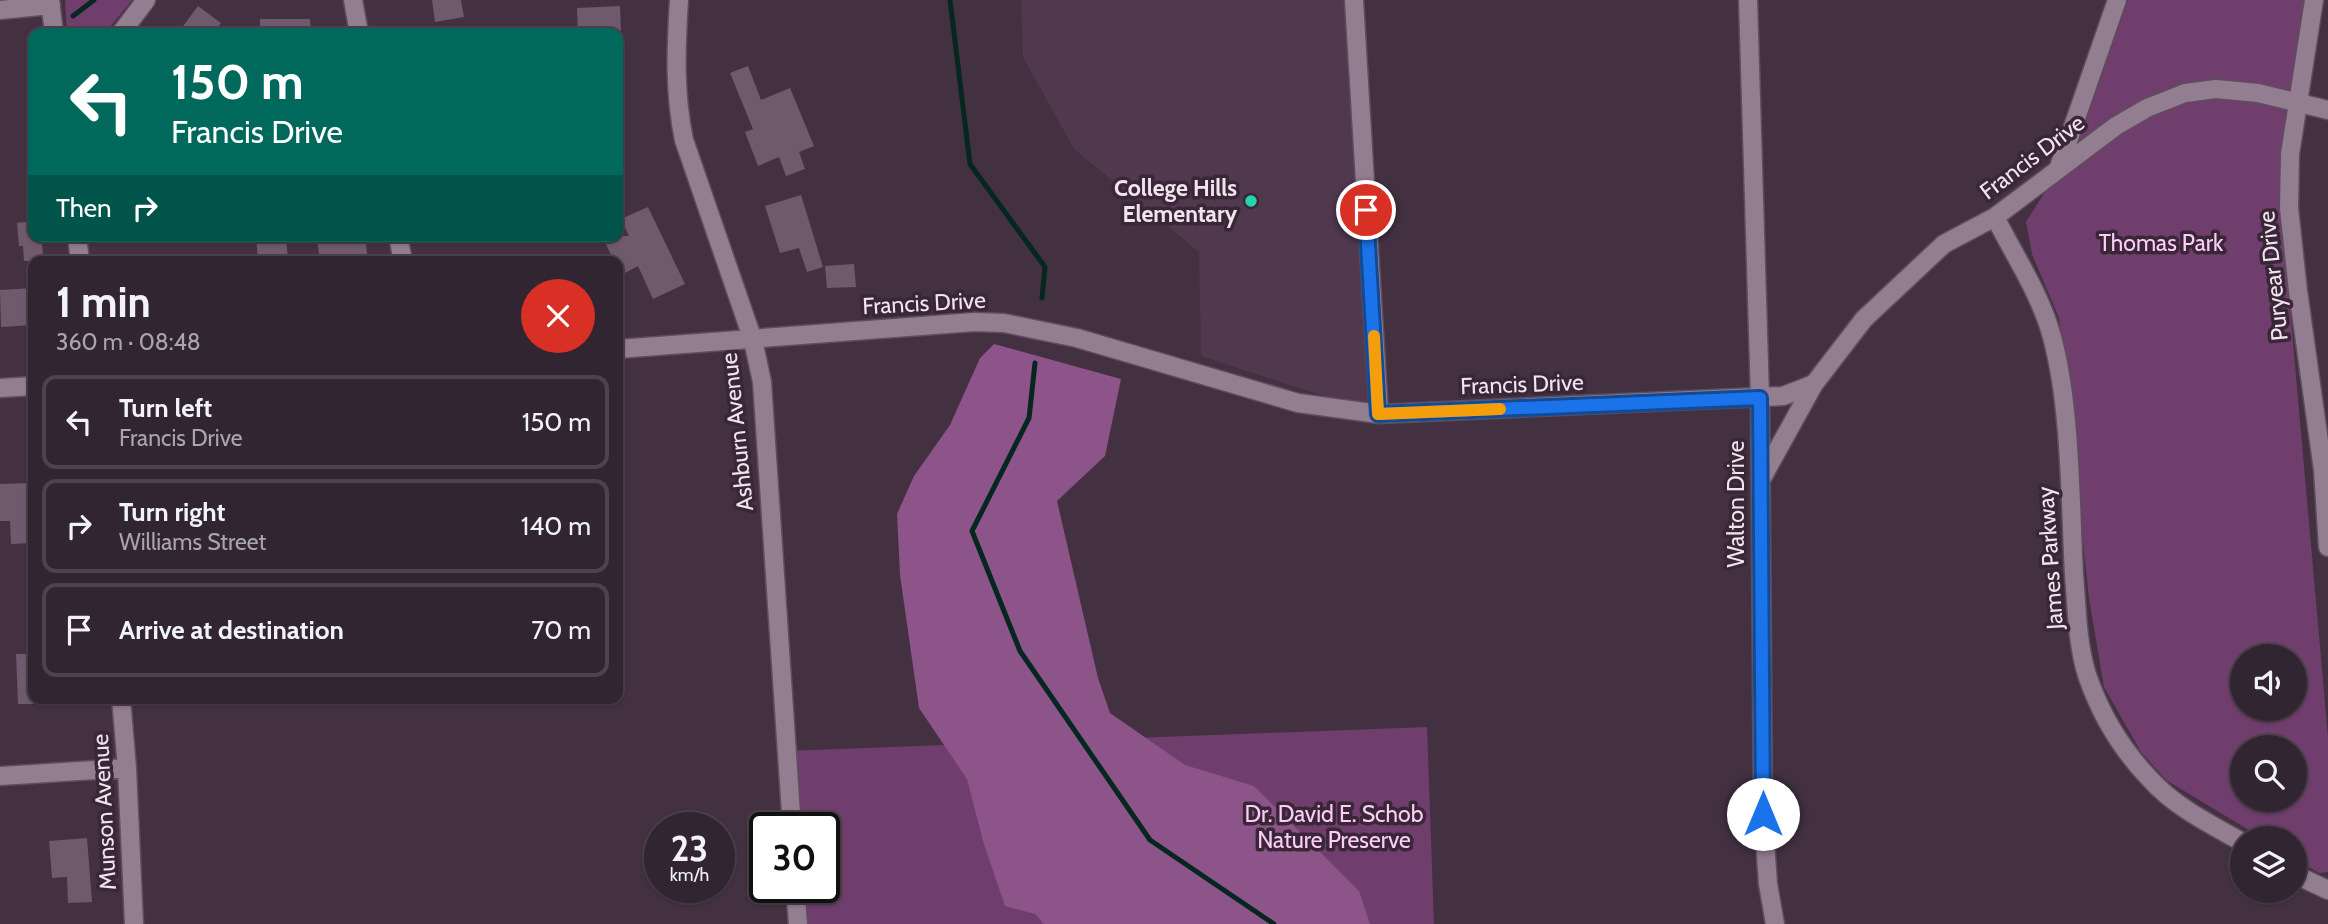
<!DOCTYPE html>
<meta charset="utf-8">
<style>
:root{--surface:#322532;--page:#3a2d3a;--text:#f1f3f6;--muted:#a8a5ac;--line:#4d424d}
body{margin:0;font-family:Cabin,sans-serif;background:var(--page);color:var(--text);height:100vh;display:flex;flex-direction:column;font-size:26px;white-space:nowrap}
*{box-sizing:border-box;margin:0}
p{font-size:23px;color:var(--muted)}
.icon{flex:none;width:38px;height:38px;fill:none;stroke:currentColor;stroke-width:2;stroke-linecap:round;stroke-linejoin:round}
.map{position:relative;flex:1;overflow:hidden}
.sheet{position:absolute;left:28px;top:256px;width:595px;height:448px;display:flex;flex-direction:column;background:var(--surface);border-radius:14px;box-shadow:0 2px 5px #0004,0 0 0 2px var(--line)}
.sheet>*{flex:none}
.hud{position:absolute;left:28px;top:28px;width:595px;height:214px;border-radius:14px;box-shadow:0 2px 5px #0004,0 0 0 2px var(--line);background:#00695c;color:#fff;overflow:hidden}
.controls{position:absolute;left:2230px;top:644px;display:grid;gap:14px}
.controls a{display:grid;place-items:center;width:77px;height:77px;border-radius:50%;background:var(--surface);box-shadow:0 2px 5px #0004,0 0 0 2px var(--line);font-size:35px}
.speed{position:absolute;left:644px;top:812px;display:flex;gap:14px;font-size:35px;font-weight:700;text-align:center}
.speed>*{display:grid;place-content:center;width:91px;height:91px;border-radius:50%;background:var(--surface);box-shadow:0 2px 5px #0004,0 0 0 2px var(--line);line-height:1}
.speed small{font-size:18px;font-weight:400}
.speed .limit{border:4px solid #111;border-radius:10px;background:#fff;color:#111}
.pin{position:absolute;display:grid;place-items:center;width:60px;height:60px;color:#fff;margin:-30px;border:4px solid #fff;border-radius:50%;box-shadow:0 2px 7px #0007}
.me{position:absolute;width:77px;margin:-38px;rotate:0deg;stroke-linejoin:round;filter:drop-shadow(0 0 5px #0008)}
.turn{display:flex;align-items:center;gap:24px;height:147px;padding:0 28px;font-size:32px}
.turn .icon{width:91px;height:91px;stroke-width:2.5}
.turn b{display:block;font-size:49px;line-height:60px}
.then{display:flex;align-items:center;height:66px;padding:0 28px;background:#0003;gap:14px;font-size:26px}
.round{display:grid;place-items:center;flex:none;width:74px;height:74px;border-radius:37px;background:var(--page)}
.overview{display:flex;align-items:center;justify-content:space-between;height:119px;padding:0 28px}
h1{font-size:42px;font-weight:800;line-height:52px}
ul{padding:0;list-style:none}
li{display:flex;align-items:center;gap:21px;height:94px;margin:0 14px 10px;padding:0 14px;border:4px solid var(--line);border-radius:14px}
li div{flex:1}
li b{display:block;font-size:26px}
li em{font-style:normal}
.map>svg:first-child{display:block}
.built{fill:#50384e}
.green{fill:#703e6d;fill-rule:evenodd}
.forest{fill:#8c5488}
.lines{fill:none;stroke-linecap:round;stroke-linejoin:round}
.stream{stroke:#05271f;stroke-width:5}
.building{fill:#6f5a6d}
.minor-casing{stroke:#5e4d5c;stroke-width:21}
.minor{stroke:#937d91;stroke-width:18}
.route-casing{stroke:#114b97;stroke-width:18}
.route{stroke:#1a73e8;stroke-width:12}
.slow{stroke:#f59e0b;stroke-width:12}
.poi-dot{fill:#21d5af;stroke:#392737;stroke-width:2.5}
.labels{text-anchor:middle;dominant-baseline:central;stroke-width:7;stroke-linejoin:round;paint-order:stroke}
.street-label{font-size:23px;fill:#f1e4ef;stroke:#392737}
.poi-label{font-size:23px;font-weight:bold;fill:#f1e4ef;stroke:#392737;text-anchor:end}
.park-label{font-size:23px;fill:#feccf9;stroke:#392737}
</style>
<div class="map">
<svg width="2328" height="924" viewBox="0 0 2328 924">
<rect width="100%" height="100%" fill="#433142"/>
<path class="built" d="M1021 0H1354L1379 414 1201 356 1199 252 1074 149 1023 57Z"/>
<path class="green" d="M65 0H132L105 33H67Z
M2128 0H2307L2280 196 2328 737V872L2319 873 2294 858V838H2262L2166 780 2141 752 2104 687 2089 598 2059 318 2032 254 2026 222 2080 137ZM2242 656H2294V709H2242ZM2242 747H2294V800H2242Z
M1427 727 1434 924H798L795 887H824V828H792L787 751Z"/>
<path class="forest" d="M994 344 1121 379 1105 456 1057 501 1098 678 1110 713 1185 765 1254 786 1359 891 1370 924H1044L1035 914 1005 906 983 841 967 779 919 708 900 575 897 514 914 476 950 425 980 358Z"/>
<g class="lines">
<path class="stream" d="M950 0 970 164 1045 267 1042 298
M73 16 94 0
M1035 363 1029 418 972 531 1020 651 1150 840 1274 924"/>
</g>
<path class="building" d="M432 0H461L464 17 435 22Z
M198 6 221 23 214 33H178Z
M620 6 621 31 578 33 577 8Z
M260 19H310L311 33H260Z
M748 66 761 100 790 88 814 146 799 152 805 169 786 176 779 157 758 166 745 132 753 129 730 73Z
M801 195 823 267 807 272 799 248 780 253 765 206Z
M648 207 685 284 653 299 638 266 621 275 618 261H614L602 236H629L621 219Z
M33 221V236H41L44 261H24L23 246H19L17 223Z
M256 236H286L288 261H258Z
M342 236H365L368 261H320L317 239Z
M854 264 856 287 827 288 825 266Z
M33 288V325L1 327 0 290Z
M33 483 32 543 11 544 10 521H0V484Z
M16 654H33V704H18Z
M87 838 92 902 68 903 67 877 52 878 49 841Z"/>
<g class="lines">
<defs>
<path id="minor" d="M50 0 54 33
M353 0 359 33
M679 0C676 48 674 92 684 140L753 340 762 382 792 828
M1354 0 1379 414
M1748 0 1760 398 1763 814 1768 884 1775 924
M2314 0 2290 154 2289 208 2298 291 2323 470 2328 547
M0 10 51 5
M121 33 146 0
M2059 167 2117 0
M1995 217C2014 255 2041 295 2052 337 2071 407 2070 501 2074 575 2077 608 2077 643 2087 675 2100 713 2122 750 2150 779 2175 807 2210 824 2242 842
M77 236 80 261
M398 236 403 261
M618 349 974 322 1004 323 1077 338 1298 403 1379 414 1783 396 1814 384 1864 319 1944 244 1995 217 2116 126 2147 108 2185 93 2216 89 2258 93 2328 110
M0 388 33 386
M1762 478 1814 384
M121 698 127 768 134 924
M0 776 127 768
M2294 874 2328 890
M795 887 798 924"/>
</defs>
<use href="#minor" class="minor-casing"/>
<use href="#minor" class="minor"/>
</g>
<g class="lines">
<defs>
<path id="route" d="M1366 210 1378 414 1760 398 1763 814"/>
</defs>
<use href="#route" class="route-casing"/>
<use href="#route" class="route"/>
<path class="slow" d="M1374 336 1378 414 1500 409"/>
</g>
<circle class="poi-dot" cx="1251" cy="201" r="7"/>
<g class="labels">
<g class="street-label">
<text transform="translate(2032 157) rotate(-37)">Francis Drive</text>
<text transform="translate(2273 276) rotate(-96)">Puryear Drive</text>
<text transform="translate(924 303) rotate(-3)">Francis Drive</text>
<text transform="translate(1522 384) rotate(-2)">Francis Drive</text>
<text transform="translate(737 432) rotate(-96)">Ashburn Avenue</text>
<text transform="translate(1736 504) rotate(-90)">Walton Drive</text>
<text transform="translate(2050 558) rotate(-94)">James Parkway</text>
<text transform="translate(104 812) rotate(-93)">Munson Avenue</text>
</g>
<g class="poi-label">
<text x="1237" y="188">College Hills<tspan x="1237" dy="26">Elementary</tspan></text>
</g>
<g class="park-label">
<text x="2161" y="243">Thomas Park</text>
<text x="1334" y="814">Dr. David E. Schob<tspan x="1334" dy="26">Nature Preserve</tspan></text>
</g>
</g>
</svg>
<div class="controls">
<a><svg class="icon" aria-label="sound" viewBox="0 0 24 24"><path d="M4 9h4l5-4v14l-5-4H4zM17 9q2 3 0 6"/></svg></a>
<a><svg class="icon" aria-label="search" viewBox="0 0 24 24"><circle cx="10" cy="10" r="6"/><path d="M15 15l6 6"/></svg></a>
<a><svg class="icon" aria-label="layers" viewBox="0 0 24 24"><path d="M12 4l9 5-9 5-9-5zM3 14l9 5 9-5"/></svg></a>
</div>
<div class="speed"><div>23<small>km/h</small></div><div class="limit">30</div></div>
<div class="pin" style="left:1366px;top:210px;background:#d93025"><svg class="icon" aria-label="arrive" viewBox="0 0 24 24"><path d="M6 21V4h12l-3 4 3 4H6"/></svg></div>
<svg class="me" style="left:1763px;top:814px" viewBox="-20 -20 40 40"><circle r="19" fill="#fff"/><path d="M0-13L10 11 0 6-10 11z" fill="#1a73e8"/></svg>
<div class="hud">
<div class="turn"><svg class="icon" aria-label="left" viewBox="0 0 24 24"><path d="M17 20v-9H6M10 6l-5 5 5 5"/></svg><div><b>150 m</b>Francis Drive</div></div>
<div class="then">Then<svg class="icon" aria-label="right" viewBox="0 0 24 24"><path d="M7 20v-9h11M14 6l5 5-5 5"/></svg></div>
</div>
<section class="sheet">
<div class="overview"><div><h1>1 min</h1><p>360 m · 08:48</p></div><a class="round" style="background:#d93025;color:#fff"><svg class="icon" aria-label="close" viewBox="0 0 24 24"><path d="M6 6l12 12M18 6L6 18"/></svg></a></div>
<ul>
<li><svg class="icon" aria-label="left" viewBox="0 0 24 24"><path d="M17 20v-9H6M10 6l-5 5 5 5"/></svg><div><b>Turn left</b><p>Francis Drive</p></div><em>150 m</em></li>
<li><svg class="icon" aria-label="right" viewBox="0 0 24 24"><path d="M7 20v-9h11M14 6l5 5-5 5"/></svg><div><b>Turn right</b><p>Williams Street</p></div><em>140 m</em></li>
<li><svg class="icon" aria-label="arrive" viewBox="0 0 24 24"><path d="M6 21V4h12l-3 4 3 4H6"/></svg><div><b>Arrive at destination</b></div><em>70 m</em></li>
</ul>
</section>
</div>
